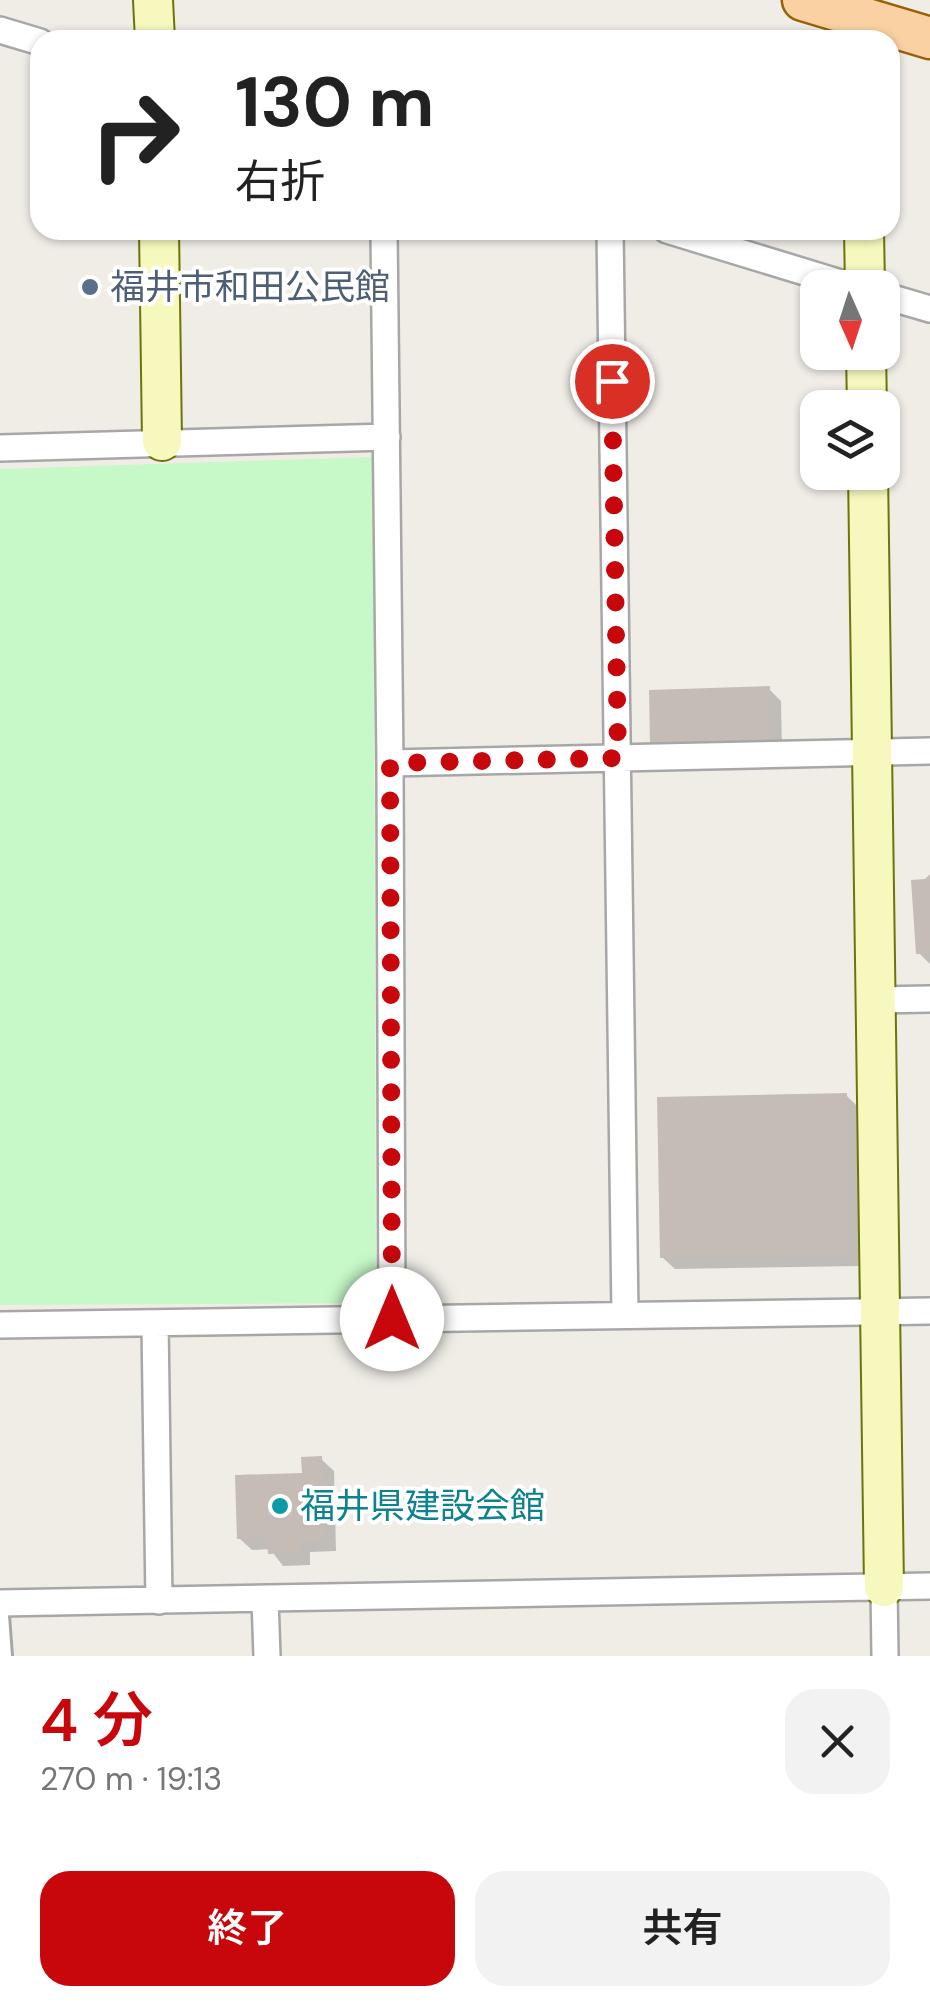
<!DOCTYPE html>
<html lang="ja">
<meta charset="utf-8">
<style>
:root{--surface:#fff;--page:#f2f2f2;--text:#222;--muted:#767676;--accent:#c8070d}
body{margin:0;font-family:"DM Sans","Noto Sans JP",sans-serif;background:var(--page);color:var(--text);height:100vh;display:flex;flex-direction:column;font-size:38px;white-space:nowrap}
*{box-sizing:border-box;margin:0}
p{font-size:32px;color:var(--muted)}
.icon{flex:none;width:55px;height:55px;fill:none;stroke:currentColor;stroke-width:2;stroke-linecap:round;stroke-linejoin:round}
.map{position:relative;height:1656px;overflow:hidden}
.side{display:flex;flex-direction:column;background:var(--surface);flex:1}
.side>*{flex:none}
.guide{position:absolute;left:30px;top:30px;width:870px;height:210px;border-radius:30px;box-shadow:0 2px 8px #0004;background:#fff;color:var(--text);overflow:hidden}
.needle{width:65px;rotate:177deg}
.buttons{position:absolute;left:800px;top:270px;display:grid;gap:20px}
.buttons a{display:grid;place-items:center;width:100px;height:100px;border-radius:20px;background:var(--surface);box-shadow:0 2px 8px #0004;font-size:50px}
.pin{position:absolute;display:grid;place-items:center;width:85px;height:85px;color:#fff;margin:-42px;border:5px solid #fff;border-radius:50%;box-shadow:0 2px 10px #0007}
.me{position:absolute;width:110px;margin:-55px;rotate:0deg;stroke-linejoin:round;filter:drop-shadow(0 0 8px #0008)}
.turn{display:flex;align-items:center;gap:35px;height:210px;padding:0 40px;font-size:45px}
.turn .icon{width:130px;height:130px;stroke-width:2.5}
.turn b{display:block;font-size:70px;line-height:85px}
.round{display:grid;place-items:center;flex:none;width:105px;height:105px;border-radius:30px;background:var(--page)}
.head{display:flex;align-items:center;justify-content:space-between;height:170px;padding:0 40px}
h1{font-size:60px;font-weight:600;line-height:75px;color:var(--accent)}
.action{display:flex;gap:20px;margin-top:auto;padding:20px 40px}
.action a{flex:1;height:115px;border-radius:30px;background:var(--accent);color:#fff;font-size:40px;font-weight:600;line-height:115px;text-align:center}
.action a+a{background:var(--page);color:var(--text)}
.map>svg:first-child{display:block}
.park{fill:#c6f8c8}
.shadow{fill:#0003}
.building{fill:#c5bcb6}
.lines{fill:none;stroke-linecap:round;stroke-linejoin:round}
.lane-casing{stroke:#a7a7a7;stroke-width:18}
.street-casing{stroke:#a7a7a7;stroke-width:30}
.secondary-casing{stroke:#6d7509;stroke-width:42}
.primary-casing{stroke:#966205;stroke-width:45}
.lane{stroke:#fff;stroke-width:12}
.street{stroke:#fff;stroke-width:25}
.secondary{stroke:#f6f8bd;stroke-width:38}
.primary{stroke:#f9d1a3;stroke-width:40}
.route{stroke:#c8070d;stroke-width:18;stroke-dasharray:0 32.4}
.service-dot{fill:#5c6f8a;stroke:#fff;stroke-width:4}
.culture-dot{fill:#0f9aa8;stroke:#fff;stroke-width:4}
.labels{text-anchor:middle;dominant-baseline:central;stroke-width:8;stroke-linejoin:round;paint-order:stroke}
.service-label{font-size:35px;fill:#4e5e75;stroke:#fff;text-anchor:start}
.culture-label{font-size:35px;fill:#0d838f;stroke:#fff;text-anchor:start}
</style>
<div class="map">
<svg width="930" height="1656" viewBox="0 0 930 1656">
<rect width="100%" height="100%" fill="#f0ede7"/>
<path class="park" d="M373 457 376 1303 0 1305V469Z"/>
<path class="shadow" d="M769 689 781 701 782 752 652 744Z
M930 878V964L918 952Z
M846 1095 859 1108 862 1266 675 1269 662 1257Z
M321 1459 334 1471 336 1551 310 1552V1565L283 1566 270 1549 252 1550 239 1538Z"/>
<path class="building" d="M770 686V741L650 745 649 690Z
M930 874V953L916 954 911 880 925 879Z
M847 1093 850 1254 660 1258 657 1097Z
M322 1456 325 1540 298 1541 299 1553 268 1554 267 1537 237 1539 235 1475 302 1473 301 1457Z"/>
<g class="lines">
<defs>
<path id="lane" d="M1 1602 5 1656"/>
<path id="street" d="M0 30 40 42
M384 230 390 763 392 1319
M610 230 625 1315
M667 230 857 288
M882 295 930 309
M0 448 387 437
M390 763 930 751
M875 1000 930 999
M155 1323 159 1601
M0 1325 930 1311
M884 1587 885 1656
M265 1599 267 1656
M0 1603 930 1586"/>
<path id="secondary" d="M153 0 155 40
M159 230 162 441
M864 230 865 288
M866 352 867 408
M868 472 884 1587"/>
<path id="primary" d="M803 0 930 38"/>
</defs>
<use href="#lane" class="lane-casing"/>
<use href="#street" class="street-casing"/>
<use href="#secondary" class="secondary-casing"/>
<use href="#primary" class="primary-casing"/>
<use href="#lane" class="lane"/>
<use href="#street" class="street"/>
<use href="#secondary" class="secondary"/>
<use href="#primary" class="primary"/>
</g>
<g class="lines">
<path class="route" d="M392 1319 390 763 618 758 612 381"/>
</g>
<circle class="service-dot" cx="90" cy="287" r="10"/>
<circle class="culture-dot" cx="280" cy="1506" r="10"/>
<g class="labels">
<g class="service-label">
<text x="110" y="287">福井市和田公民館</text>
</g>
<g class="culture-label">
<text x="300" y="1506">福井県建設会館</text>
</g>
</g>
</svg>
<div class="buttons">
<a><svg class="needle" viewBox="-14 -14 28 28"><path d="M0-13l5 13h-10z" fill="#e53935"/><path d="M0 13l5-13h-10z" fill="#767676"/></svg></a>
<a><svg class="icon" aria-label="layers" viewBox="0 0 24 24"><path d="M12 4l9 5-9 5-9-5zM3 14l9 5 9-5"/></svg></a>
</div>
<div class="pin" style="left:612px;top:381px;background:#d93025"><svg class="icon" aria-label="arrive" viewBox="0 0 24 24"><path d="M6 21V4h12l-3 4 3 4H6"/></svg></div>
<svg class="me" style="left:392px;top:1319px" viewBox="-20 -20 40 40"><circle r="19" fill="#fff"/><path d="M0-13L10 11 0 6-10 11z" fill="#c8070d"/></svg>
<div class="guide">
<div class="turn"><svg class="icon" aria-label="right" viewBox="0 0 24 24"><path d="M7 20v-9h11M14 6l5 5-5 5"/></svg><div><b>130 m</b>右折</div></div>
</div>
</div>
<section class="side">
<div class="head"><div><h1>4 分</h1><p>270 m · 19:13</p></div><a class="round"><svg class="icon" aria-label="close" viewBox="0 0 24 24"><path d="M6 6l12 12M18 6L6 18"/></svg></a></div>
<div class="action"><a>終了</a><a>共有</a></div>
</section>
